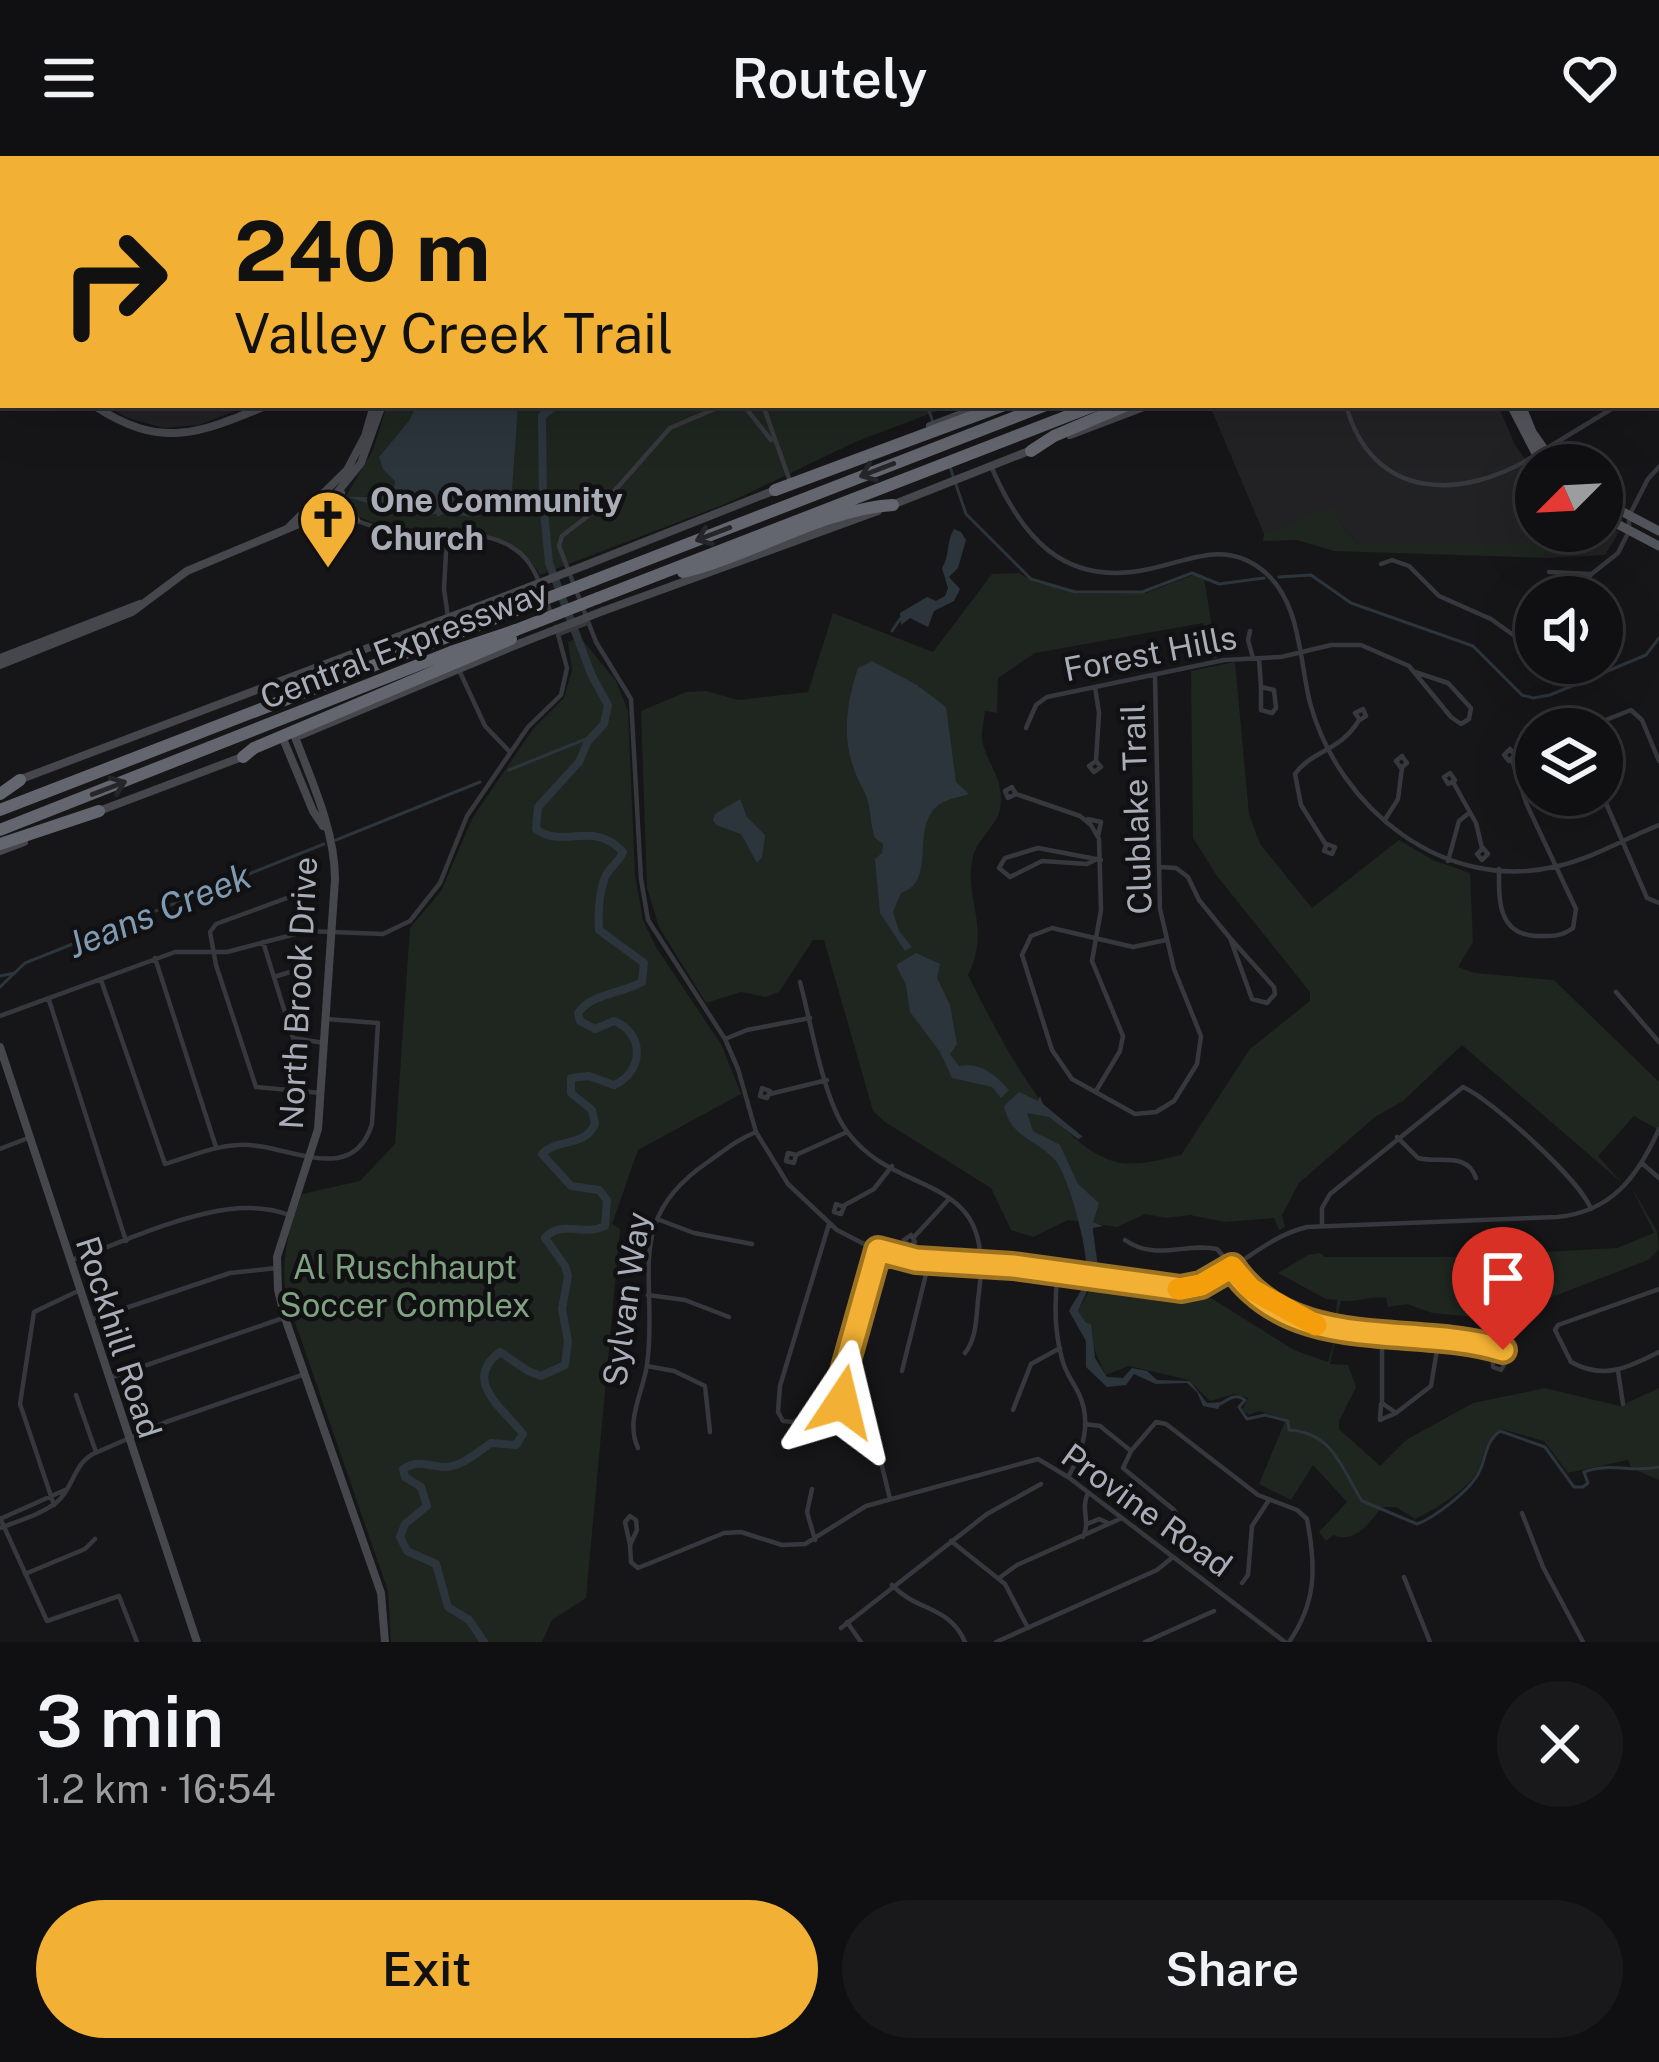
<!DOCTYPE html>
<meta charset="utf-8">
<style>
:root{--surface:#101012;--page:#19191b;--text:#f1f3f6;--muted:#9c9d9f;--line:#303032;--accent:#f2b134}
body{margin:0;font-family:"Public Sans",sans-serif;background:var(--page);color:var(--text);height:100vh;display:flex;flex-direction:column;font-size:45px;white-space:nowrap}
*{box-sizing:border-box;margin:0}
p{font-size:39px;color:var(--muted)}
.icon{flex:none;width:66px;height:66px;fill:none;stroke:currentColor;stroke-width:2;stroke-linecap:round;stroke-linejoin:round}
.map{position:relative;height:1486px;overflow:hidden}
.details{display:flex;flex-direction:column;background:var(--surface);flex:1}
.details>*{flex:none}
.guide{position:absolute;left:0px;top:0px;width:1659px;height:252px;box-shadow:0 12px 48px #0002,0 0 0 3px var(--line);background:#f2b134;color:#111;overflow:hidden}
.needle{width:78px;rotate:246deg}
.fabs{position:absolute;left:1515px;top:288px;display:grid;gap:24px}
.fabs a{display:grid;place-items:center;width:108px;height:108px;border-radius:50%;background:var(--surface);box-shadow:0 12px 48px #0002,0 0 0 3px var(--line);font-size:60px}
.pin{position:absolute;display:grid;place-items:center;width:102px;height:102px;color:#fff;margin:-123px -51px;border-radius:50% 50% 50% 0;rotate:-45deg;box-shadow:0 0 12px #0007}
.pin .icon{rotate:45deg}
.me{position:absolute;width:132px;margin:-66px;rotate:10deg;stroke-linejoin:round;filter:drop-shadow(0 0 9px #0008)}
.turn{display:flex;align-items:center;gap:42px;height:252px;padding:0 36px;font-size:54px}
.turn .icon{width:156px;height:156px;stroke-width:2.5}
.turn b{display:block;font-size:84px;line-height:102px}
.round{display:grid;place-items:center;flex:none;width:126px;height:126px;border-radius:63px;background:var(--page)}
.headline{display:flex;align-items:center;justify-content:space-between;height:204px;padding:0 36px}
h1{font-size:72px;font-weight:600;line-height:90px}
.button{display:flex;gap:24px;margin-top:auto;padding:24px 36px}
.button a{flex:1;height:138px;border-radius:72px;background:var(--accent);color:#111;font-size:48px;font-weight:600;line-height:138px;text-align:center}
.button a+a{background:var(--page);color:var(--text)}
header{display:flex;justify-content:space-between;align-items:center;height:156px;padding:0 36px;background:var(--surface);font-size:54px;font-weight:600}
.map>svg:first-child{display:block}
.built{fill:#222225}
.green{fill:#1e261f}
.water{fill:#2c353c}
.lines{fill:none;stroke-linecap:round;stroke-linejoin:round}
.stream{stroke:#2c353c;stroke-width:3}
.river{stroke:#2c353c;stroke-width:8}
.street{stroke:#37383d;stroke-width:4.5}
.secondary{stroke:#45474d;stroke-width:8}
.primary{stroke:#53555c;stroke-width:9}
.highway{stroke:#63666e;stroke-width:12}
.secondary-bridge{stroke:#45474d;stroke-width:8}
.highway-bridge{stroke:#63666e;stroke-width:12}
.oneway{stroke:#26262a}
.route-casing{stroke:#9d7322;stroke-width:30}
.route{stroke:#f2b134;stroke-width:21}
.slow{stroke:#f59e0b;stroke-width:21}
.labels{text-anchor:middle;dominant-baseline:central;stroke-width:9;stroke-linejoin:round;paint-order:stroke}
.poi-label{font-size:33px;font-weight:bold;fill:#a8adb8;stroke:#111113;text-anchor:start}
.street-label{font-size:33px;fill:#a8adb8;stroke:#111113}
.park-label{font-size:33px;fill:#7fa381;stroke:#111113}
.water-label{font-size:36px;font-style:italic;fill:#7f9bb3;stroke:#111113}
</style>
<header><svg class="icon" aria-label="menu" viewBox="0 0 24 24"><path d="M4 6h16M4 12h16M4 18h16"/></svg>Routely<svg class="icon" aria-label="heart" viewBox="0 0 24 24"><path d="M12 20l-8-8c-3-5 5-10 8-4 3-6 11-1 8 4z"/></svg></header>
<div class="map">
<svg width="1659" height="1486" viewBox="0 0 1659 1486">
<rect width="100%" height="100%" fill="#161618"/>
<path class="built" d="M106 249H250L199 269 164 272 128 262Z
M1498 249 1515 289 1536 318V375H1602V368L1619 376 1605 399 1545 402 1542 388H1358L1344 373 1334 351 1264 378 1210 250Z"/>
<path class="green" d="M317 0H747L750 3H318Z
M387 249H953L855 286 728 347 540 419C501 347 416 394 356 359L346 340 373 294Z
M1334 350 1344 373 1358 388H1543L1545 402 1334 395 1297 384 1263 385 1264 378Z
M1019 417 1033 425 1079 438 1146 437 1196 418 1204 422 1217 502 1213 503 1203 467 1035 497 998 522 997 557 985 555C984 563 982 574 982 582 984 604 1006 623 1000 653 997 670 977 683 973 701 963 744 992 770 968 819 997 876 1050 987 1116 1006 1135 1011 1163 1003 1181 999L1250 893 1310 845V836L1217 720 1193 682 1191 515 1235 506 1249 658 1260 688 1312 752 1399 684 1433 704 1470 717 1473 786 1458 811 1474 817 1554 824 1659 926V974L1634 960 1598 1000 1621 1026 1462 889 1403 945 1375 961 1299 1027 1282 1059 1285 1071 1279 1074 1274 1062 1225 1066 1190 1059 1167 1062 1145 1058 1117 1071 1068 1064 1033 1081 1011 1074 991 1032 885 966 873 955 824 784H813L779 836 766 841 741 836 706 847 659 771 647 732 641 555 686 536 706 535 738 544 808 536 833 457 933 496 992 418Z
M580 481 616 525 628 555 635 719 643 764 656 791 721 888 741 938 638 994 612 1068 620 1073 586 1442 552 1464 542 1486H391L388 1435 287 1143C279 1105 289 1073 302 1038L360 1025 395 988 410 772 441 735 473 661 533 573 564 542 572 514 568 486Z
M1631 1030 1657 1075 1659 1093 1648 1104 1505 1159 1486 1162 1432 1157 1407 1148 1388 1151 1386 1142C1370 1139 1357 1147 1341 1145L1335 1170 1337 1144 1326 1143 1278 1117 1308 1099 1320 1097 1325 1101H1453L1617 1092 1654 1077Z
M1094 1126 1169 1138 1200 1135 1294 1194 1328 1206 1337 1176 1330 1208 1348 1209 1356 1231 1339 1265V1273L1380 1310 1406 1284 1473 1247 1545 1232 1620 1250 1659 1232V1324L1631 1312 1628 1304 1568 1317 1544 1285 1501 1273C1479 1289 1487 1305 1472 1323 1461 1337 1431 1356 1415 1363L1396 1351H1382C1369 1367 1356 1388 1333 1379L1326 1385 1319 1376 1347 1346 1313 1309 1291 1344 1259 1328 1286 1263 1259 1255 1249 1259 1242 1254 1248 1242 1234 1238 1210 1245 1189 1224 1129 1210 1106 1219C1094 1198 1090 1176 1078 1155Z"/>
<path class="water" d="M417 249H518L511 347 476 361 443 358 437 361V358L396 356 348 341H378L384 332 395 330V325L383 313 379 301 409 265Z
M954 373 961 376 966 384 958 412 949 421 960 433 954 445 934 455 928 471 910 462 901 469 900 457 927 441 936 445 945 440 948 432 942 412C950 399 946 386 954 373Z
M872 505 917 529 946 551 956 626 969 638C960 642 944 642 935 652 911 678 937 725 901 737L893 756 899 775 912 791 905 795 880 757 875 703 882 697 883 688 875 682C870 670 871 649 865 637 841 595 843 558 858 512Z
M740 643 747 661 765 679 762 701 757 707 741 678 716 669 713 664 715 658Z
M916 797 940 808 937 822 950 849 957 888 950 898 959 910C981 906 996 919 1009 934L1001 942 992 931 952 922 940 896 910 856 906 829 896 809Z
M1019 936 1038 945 1040 940 1043 948 1083 981 1078 983 1049 961 1027 957 1033 975 1060 989 1078 1028 1099 1047 1093 1066 1103 1070 1093 1072V1075L1098 1111 1078 1155 1086 1167 1091 1168 1095 1202 1107 1221 1123 1222 1132 1212 1147 1215 1157 1224 1190 1225 1207 1247 1222 1246 1218 1253 1203 1250 1197 1236 1187 1227 1156 1228 1134 1218 1126 1229 1107 1231 1086 1211V1185L1069 1155C1074 1145 1084 1132 1086 1122 1091 1102 1069 1020 1055 1004 1036 983 1010 981 1004 950Z"/>
<g class="lines">
<path class="stream" d="M580 3H583
M927 249 933 266
M949 308 966 358 1031 423 1075 436H1142L1192 417 1219 428 1264 422
M1279 421 1311 419 1351 447 1473 490 1522 539 1533 542 1550 539 1646 499 1659 482
M892 475 900 463
M509 614 591 581
M336 684 480 626
M0 820 15 817
M0 831 25 807 324 688
M1220 1248C1229 1243 1235 1237 1245 1244L1239 1251 1247 1263 1265 1259 1288 1265 1289 1274C1334 1277 1341 1312 1362 1345L1417 1368C1434 1362 1469 1335 1478 1318 1487 1302 1484 1287 1500 1275L1545 1291 1574 1331H1583L1588 1327 1584 1316C1610 1306 1633 1317 1659 1311"/>
<path class="river" d="M547 0 551 3
M484 1486 469 1464 448 1451 436 1408 407 1395 400 1381 405 1368 427 1350 421 1331 405 1321 403 1313C420 1303 425 1310 443 1311 460 1312 478 1296 491 1287L516 1289 523 1278C504 1253 461 1225 500 1196L528 1215 541 1220 565 1209 568 1185 562 1153 568 1120 565 1110 545 1082C562 1063 584 1081 605 1070L607 1044 599 1034 571 1030 542 998C557 982 584 992 595 968L592 954 571 937V922L589 920 614 929C644 916 645 877 614 865L595 873 580 865 578 857C592 837 621 838 642 826L644 807 599 774C598 757 599 737 605 721 609 712 619 706 623 696 593 663 564 694 536 673L538 651 579 606 588 585 604 568 608 549 592 520 549 407 543 346 542 260 556 249"/>
<path class="street" d="M1625 0V3
M0 2 4 0
M852 3V0
M1656 235H1659
M744 249 717 252 670 272 602 349 562 380 559 390 596 486 631 543 641 723 648 764 725 883 738 913 756 976 788 1028 837 1074 866 1089 903 1101 1013 1110 1186 1133C1231 1122 1261 1082 1307 1071L1557 1061C1612 1056 1638 1020 1659 973
M763 249 791 328
M1346 249C1372 345 1462 345 1534 300
M745 251 771 284
M1544 294 1618 249
M991 310C1021 380 1063 432 1149 413 1189 405 1223 384 1261 413 1301 443 1299 503 1310 547 1339 653 1445 738 1558 710 1593 702 1626 682 1659 669
M330 342 348 359
M358 365C409 388 495 359 529 407 540 422 545 443 552 460
M447 378 444 433 448 461
M1381 408 1392 404 1409 410 1439 440 1491 463 1536 495
M1549 416 1590 418
M1593 441 1589 420 1618 397 1629 375V360L1648 323 1659 311
M1602 464V473
M1250 475 1248 484 1253 502
M559 478 587 467
M1259 502 1261 531
M459 514 485 570 509 595
M1155 520 1160 753 1174 813 1201 880 1197 908 1174 945 1156 956 1135 958 1072 923 1052 894 1022 799 1031 780 1052 772 1133 791 1166 784
M1095 531 1099 557 1096 605 1089 610 1094 616 1101 611 1096 605
M1261 531 1274 534 1276 552 1272 557 1261 554Z
M1363 553 1366 560 1360 564 1355 557Z
M1026 572 1036 549 1047 541 1224 504 1281 501 1331 489H1361L1409 510 1451 561 1461 568 1469 563 1471 552 1448 527 1415 516
M1583 573 1631 554 1642 564 1659 605
M1510 593 1515 599 1509 605 1504 599Z
M1402 600 1407 607 1401 612 1396 605Z
M1450 617 1455 624 1448 628 1444 621Z
M1453 626 1476 667 1482 692
M1012 631 1016 638 1008 642 1005 635Z
M1016 638 1080 660 1091 669 1099 683 1101 754 1092 805 1123 880 1120 895 1096 935
M1602 638 1647 742 1659 747
M1386 662 1398 643 1402 612
M1088 663 1101 666 1098 680
M1327 688 1335 691 1332 698 1324 695Z
M1326 689 1301 649 1295 618C1312 594 1341 595 1359 564
M1483 692 1488 698 1482 704 1477 698Z
M1095 704 1087 708 1042 705 1010 721 999 712 1005 702 1038 692 1101 704
M1448 705 1459 665 1469 657
M1159 711 1176 712 1188 721 1199 744 1230 782 1252 843 1267 847 1275 838 1274 831 1230 782
M1499 713C1499 743 1497 778 1536 780 1551 780 1561 781 1573 772L1576 753 1527 649 1512 604
M295 739 216 768 210 776 216 809 256 931 321 937
M263 786 293 882 324 887
M155 802 216 991
M274 821 290 816
M101 824 165 1008C189 1001 213 990 239 989 285 986 352 1033 372 968L378 867 326 863
M800 826C811 866 823 942 846 974 897 1046 996 1011 979 1136 976 1155 978 1181 965 1197
M1616 836 1659 886
M49 844 126 1085
M0 860 175 796H227L307 775 383 778 410 765 440 727 467 660 528 571 561 539 567 512 556 471
M725 883 747 874 810 862
M762 932 770 935 767 942 760 940Z
M770 938 827 924
M1397 981 1418 1002C1439 1008 1467 995 1476 1022
M0 993 28 982
M788 997 796 999 794 1007 786 1005Z
M796 999 847 976
M1643 1008 1659 1022
M836 1048 844 1051 841 1058 834 1056Z
M843 1050 874 1033 892 1010
M657 1063 694 1077 752 1088
M829 1068 780 1230 778 1256 783 1265 792 1266 845 1244 842 1224 878 1096
M1322 1069V1052L1330 1038 1463 931C1492 944 1580 1024 1591 1053
M911 1079 915 1086 909 1090 904 1084Z
M914 1081 949 1043
M1125 1084C1156 1106 1186 1086 1217 1093L1251 1133 1310 1168 1500 1192 1505 1207 1501 1214 1493 1211 1492 1191
M74 1103C135 1083 226 1034 289 1059
M1058 1116C1054 1146 1054 1174 1062 1203 1065 1216 1073 1226 1079 1238 1092 1266 1082 1297 1068 1321
M1659 1133 1558 1169 1555 1174 1571 1206C1603 1224 1628 1212 1659 1196
M648 1139 685 1144 729 1161
M93 1163 230 1117 276 1112
M1382 1178V1247L1396 1257 1431 1230 1438 1188
M647 1210 674 1215 705 1230 710 1276
M902 1215 929 1106
M1618 1215 1623 1248
M112 1221 283 1162
M76 1239 96 1296
M1381 1248 1380 1264 1396 1257
M1013 1254 1031 1208 1060 1192
M1085 1268 1100 1270 1131 1295
M638 1292C625 1264 643 1237 647 1209 659 1122 621 1065 708 1006 725 994 738 983 756 976
M880 1302 890 1343
M812 1333 807 1356 815 1384
M54 1349 20 1248 34 1156 78 1135
M1522 1357 1543 1411 1583 1486
M630 1360 636 1364 637 1374 630 1389 625 1366Z
M0 1362 47 1465 119 1440 137 1486
M0 1363 65 1334
M1183 1367 1174 1354 1123 1312 1131 1295 1156 1266 1166 1268 1258 1339 1297 1354 1307 1363C1316 1410 1317 1446 1289 1486
M1183 1367 1188 1381 1183 1387 1179 1383Z
M1087 1368 1099 1363 1108 1367
M0 1372C18 1365 42 1358 57 1346 73 1333 73 1309 93 1298L166 1266 302 1219
M1083 1381C1091 1366 1080 1353 1088 1337
M951 1385 1005 1428 1028 1472
M630 1389 631 1406 638 1412 724 1377 741 1376 782 1389 805 1388 866 1350 1038 1303 1068 1321 1285 1486
M25 1418 85 1393 95 1383
M1404 1421 1430 1486
M999 1422 1017 1409 1122 1362
M1242 1427 1248 1419 1252 1370 1269 1344
M892 1429C917 1456 949 1449 965 1486
M847 1466 861 1486
M841 1472 987 1358 1041 1328
M996 1486 1157 1414 1173 1401
M1145 1486 1214 1455"/>
<path class="secondary" d="M304 0 305 3
M312 0 313 3
M1360 0V3
M1656 39 1659 38
M1656 99 1659 98
M0 200H3
M93 249C161 294 198 278 268 249
M930 270 985 249
M1070 279 1149 249
M341 337 340 345 356 364
M892 349 1034 293
M289 371 347 314 365 280 374 249
M586 409 778 333
M603 455 878 355
M0 502 140 448
M0 509 132 456 187 415 306 365 327 349 361 307 382 249
M301 579 521 487
M295 581C312 626 335 675 335 723L318 973 277 1101 278 1134 285 1162 381 1437 385 1486
M284 585 313 655 323 670
M16 625 503 441
M99 655 242 601
M0 695 24 686
M0 891 197 1486"/>
<path class="primary" d="M1442 0 1444 3
M1452 0 1453 3
M1511 249 1542 309
M1521 249 1532 276 1555 309
M1602 345 1659 375
M1602 360 1659 390"/>
<path class="highway" d="M1656 61 1659 60
M1656 78H1659
M1031 295 1054 280 1127 249
M775 334 1004 249
M683 416C749 400 828 352 893 349
M592 425 1046 249
M598 442 1096 249
M243 601 254 592 511 483
M0 638 20 624
M0 654 509 457
M0 674 451 496 516 474
M0 688 99 655"/>
<path class="secondary-bridge" d="M503 441 586 409
M521 487 603 455"/>
<path class="highway-bridge" d="M509 457 592 425
M516 474 598 442"/>
</g>
<defs><path id="oneway-shaft" d="M-6 0H5M1.5-3L5.5 0L1.5 3" fill="none" stroke-width="1.6" stroke-linecap="round" stroke-linejoin="round" transform="scale(3)"/></defs>
<g class="oneway">
<use href="#oneway-shaft" transform="translate(877 314) rotate(159)"/>
<use href="#oneway-shaft" transform="translate(713 378) rotate(159)"/>
<use href="#oneway-shaft" transform="translate(109 632) rotate(-21)"/>
</g>
<g class="lines">
<defs>
<path id="route" d="M842 1246 846 1241 842 1230 844 1215 878 1094 916 1104 1013 1110 1181 1133 1201 1129 1232 1111C1294 1201 1415 1166 1503 1194"/>
</defs>
<use href="#route" class="route-casing"/>
<use href="#route" class="route"/>
<path class="slow" d="M1178 1133 1201 1129 1232 1111 1251 1133 1316 1169"/>
</g>
<defs>
<symbol id="church-pin" viewBox="-11 -11 22 30"><path d="M0 17L-7.5 6A9.5 9.5 0 1 1 7.5 6Z" fill="#f2b134" stroke="#111113"/><path d="M-1.2-6h2.4v3.5h3.3v2.4h-3.3V6h-2.4V-.1h-3.3v-2.4h3.3Z" fill="#111"/></symbol>
</defs>
<g fill-rule="evenodd">
<use href="#church-pin" x="295" y="330" width="66" height="90"/>
</g>
<g class="labels">
<g class="poi-label">
<text x="370" y="344">One Community<tspan x="370" dy="38">Church</tspan></text>
</g>
<g class="street-label">
<text transform="translate(404 488) rotate(-21)">Central Expressway</text>
<text transform="translate(1150 497) rotate(-11)">Forest Hills</text>
<text transform="translate(1136 653) rotate(-92)">Clublake Trail</text>
<text transform="translate(298 837) rotate(-87)">North Brook Drive</text>
<text transform="translate(626 1143) rotate(-82)">Sylvan Way</text>
<text transform="translate(119 1181) rotate(72)">Rockhill Road</text>
<text transform="translate(1147 1354) rotate(36)">Provine Road</text>
</g>
<g class="park-label">
<text x="405" y="1111">Al Ruschhaupt<tspan x="405" dy="38">Soccer Complex</tspan></text>
</g>
<g class="water-label">
<text transform="translate(159 754) rotate(-22)">Jeans Creek</text>
</g>
</g>
</svg>
<div class="fabs">
<a><svg class="needle" viewBox="-14 -14 28 28"><path d="M0-13l5 13h-10z" fill="#e53935"/><path d="M0 13l5-13h-10z" fill="#9c9d9f"/></svg></a>
<a><svg class="icon" aria-label="sound" viewBox="0 0 24 24"><path d="M4 9h4l5-4v14l-5-4H4zM17 9q2 3 0 6"/></svg></a>
<a><svg class="icon" aria-label="layers" viewBox="0 0 24 24"><path d="M12 4l9 5-9 5-9-5zM3 14l9 5 9-5"/></svg></a>
</div>
<div class="pin" style="left:1503px;top:1194px;background:#d93025"><svg class="icon" aria-label="arrive" viewBox="0 0 24 24"><path d="M6 21V4h12l-3 4 3 4H6"/></svg></div>
<svg class="me" style="left:842px;top:1246px" viewBox="-20 -20 40 40"><path d="M0-17L14 15 0 8-14 15z" fill="#f2b134" stroke="#fff" stroke-width="4"/></svg>
<div class="guide">
<div class="turn"><svg class="icon" aria-label="right" viewBox="0 0 24 24"><path d="M7 20v-9h11M14 6l5 5-5 5"/></svg><div><b>240 m</b>Valley Creek Trail</div></div>
</div>
</div>
<section class="details">
<div class="headline"><div><h1>3 min</h1><p>1.2 km · 16:54</p></div><a class="round"><svg class="icon" aria-label="close" viewBox="0 0 24 24"><path d="M6 6l12 12M18 6L6 18"/></svg></a></div>
<div class="button"><a>Exit</a><a>Share</a></div>
</section>
